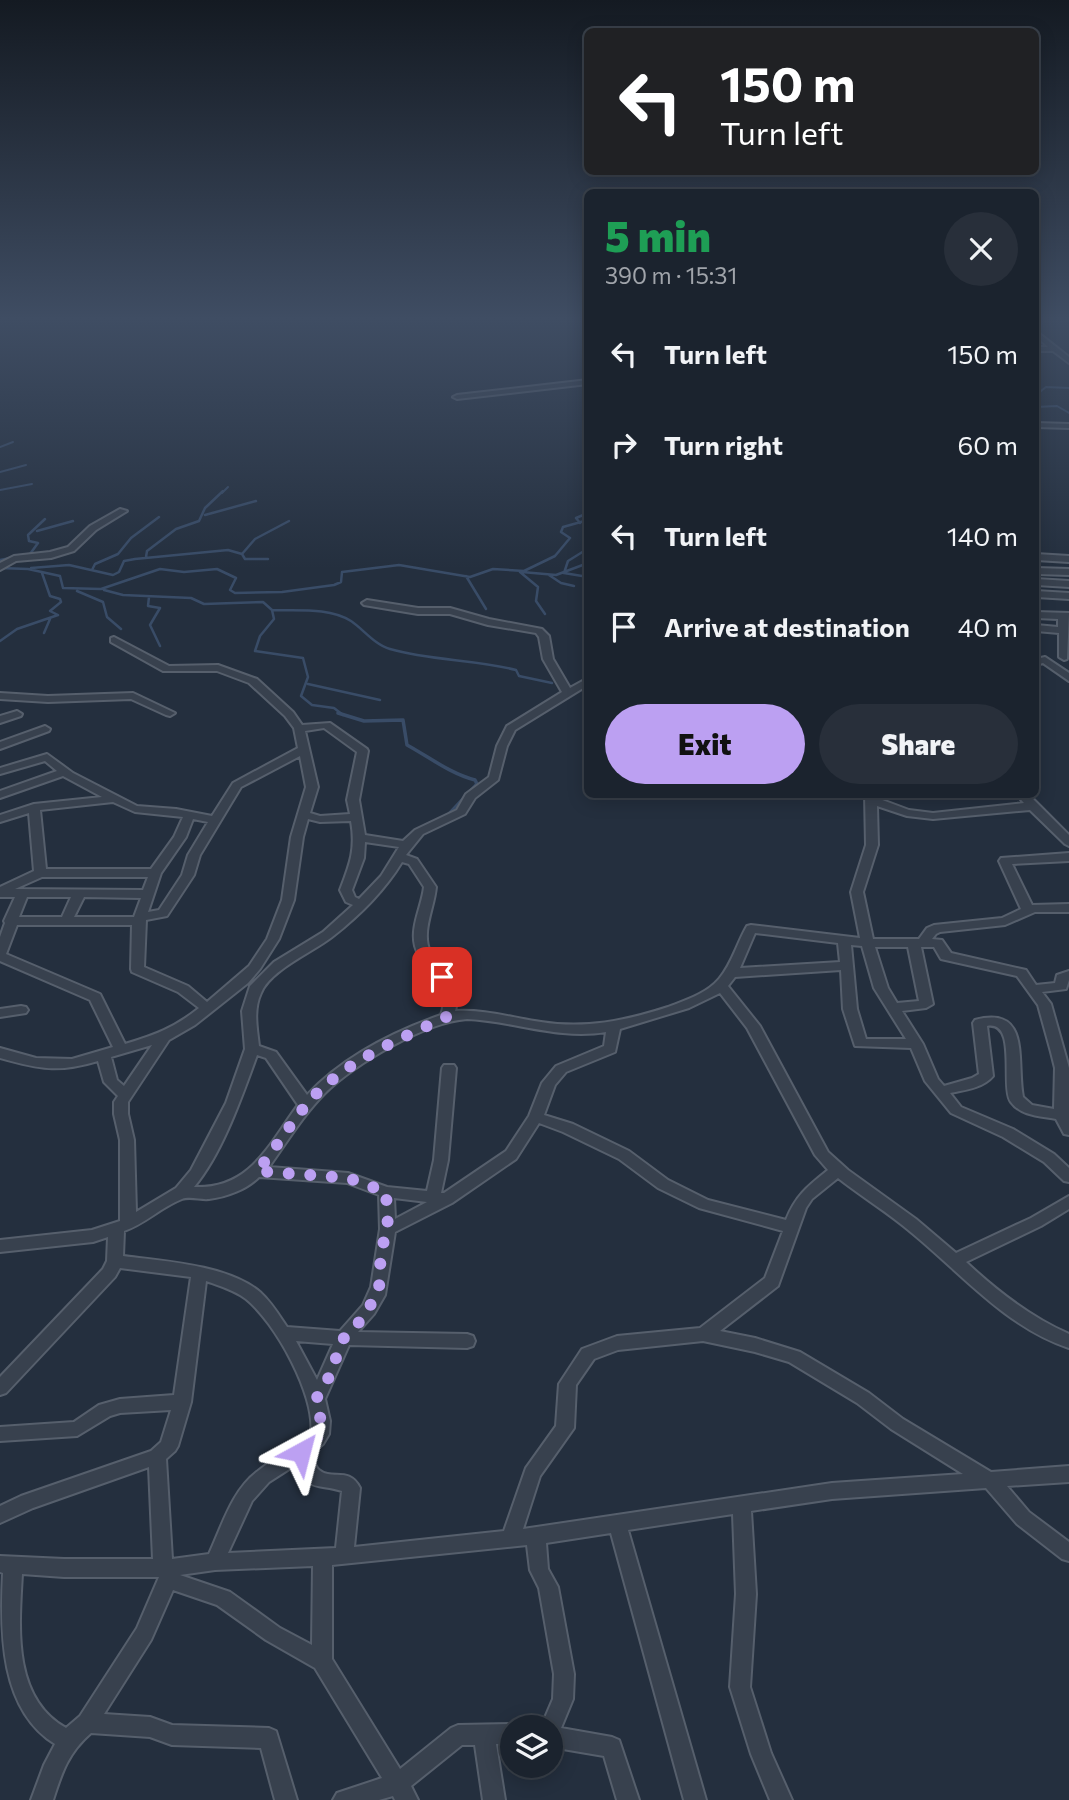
<!DOCTYPE html>
<meta charset="utf-8">
<style>
:root{--surface:#1b232e;--page:#282f3a;--text:#f1f3f6;--muted:#a0a4aa;--line:#39404a;--accent:#bca0f2}
body{margin:0;font-family:Commissioner,sans-serif;background:var(--page);color:var(--text);height:100vh;display:flex;flex-direction:column;font-size:26px;white-space:nowrap}
*{box-sizing:border-box;margin:0}
p{font-size:23px;color:var(--muted)}
.icon{flex:none;width:38px;height:38px;fill:none;stroke:currentColor;stroke-width:2;stroke-linecap:round;stroke-linejoin:round}
.map{position:relative;flex:1;overflow:hidden}
.drawer{position:absolute;left:584px;top:189px;width:455px;height:609px;display:flex;flex-direction:column;background:var(--surface);border-radius:10px;box-shadow:0 4px 18px #0003,0 0 0 2px var(--line)}
.drawer>*{flex:none}
.banner{position:absolute;left:584px;top:28px;width:455px;height:147px;border-radius:10px;box-shadow:0 4px 18px #0003,0 0 0 2px var(--line);background:#202124;color:#fff;overflow:hidden}
.controls{position:absolute;left:500px;top:1715px;display:grid;gap:14px}
.controls a{display:grid;place-items:center;width:63px;height:63px;border-radius:50%;background:var(--surface);box-shadow:0 4px 18px #0003,0 0 0 2px var(--line);font-size:35px}
.pin{position:absolute;display:grid;place-items:center;width:60px;height:60px;color:#fff;margin:-30px;border-radius:14px;box-shadow:0 4px 10px #0006}
.me{position:absolute;width:77px;margin:-38px;rotate:38deg;stroke-linejoin:round;filter:drop-shadow(0 0 5px #0008)}
.turn{display:flex;align-items:center;gap:24px;height:147px;padding:0 21px;font-size:32px}
.turn .icon{width:91px;height:91px;stroke-width:2.5}
.turn b{display:block;font-size:49px;line-height:60px}
.round{display:grid;place-items:center;flex:none;width:74px;height:74px;border-radius:37px;background:var(--page)}
.headline{display:flex;align-items:center;justify-content:space-between;height:119px;padding:0 21px}
h1{font-size:42px;font-weight:800;line-height:52px;color:#1e9e55}
.action{display:flex;gap:14px;margin-top:auto;padding:14px 21px}
.action a{flex:1;height:80px;border-radius:42px;background:var(--accent);color:#111;font-size:28px;font-weight:800;line-height:80px;text-align:center}
.action a+a{background:var(--page);color:var(--text)}
ul{padding:0;list-style:none}
li{display:flex;align-items:center;gap:21px;height:91px;padding:0 21px}
li div{flex:1}
li b{display:block;font-size:26px}
li em{font-style:normal}
.map>svg:first-child{display:block}
.lines{fill:none;stroke-linecap:round;stroke-linejoin:round}
.stream-far2{stroke:#394c67;stroke-width:2}
.stream-far1{stroke:#394c67;stroke-width:2.5}
.stream{stroke:#394c67;stroke-width:3.5}
.minor-casing{stroke:#565f6c;stroke-width:4}
.minor{fill:#38414e;fill-rule:evenodd}
.route{stroke:#bca0f2;stroke-width:12;stroke-dasharray:0 21.6}
</style>
<div class="map">
<svg width="1069" height="1800" viewBox="0 0 1069 1800">
<rect width="100%" height="100%" fill="#242f3e"/>
<g class="lines">
<path class="stream-far2" d="M1036 395 1046 387 1069 388
M1036 407 1057 406 1069 413
M0 447 13 442
M0 472 26 465
M0 490 32 484
M222 493 228 487"/>
<path class="stream-far1" d="M205 515 256 501
M580 523 576 518 588 513
M37 531 73 521
M584 551 568 561 564 573 588 577
M242 554 245 559H268
M146 557 147 551 176 529 199 521 205 508 223 491
M0 560 30 554 38 543 29 541 28 535 45 519
M0 568 28 569 60 576 63 588 101 589 160 569 184 572 217 569 236 578 230 590 235 593 282 592 334 585 341 582 342 572 399 565 470 577 493 569 524 571 555 556 570 538 561 532 563 527 588 520
M31 568 69 565 113 575 119 572 124 561 135 559 228 550 242 554 255 539 289 521
M92 570 95 564 118 554 131 538 159 517
M520 572 538 587 536 601 545 614
M522 572 556 575 588 563
M549 575 561 583 574 586
M466 576 486 609
M104 590 123 595 191 598 204 604 263 602 272 610 274 619 260 636 255 651 303 658 308 677 301 696 312 705 334 708 343 715
M77 591 103 602 107 617 121 629
M149 597 148 606 160 608 150 625 160 646
M272 610C297 611 329 607 351 621 363 629 375 645 390 649 432 661 474 659 516 670L519 676 552 683
M44 633 50 619
M0 641 17 629 58 615 50 611 61 602 60 599 50 596 42 573
M308 684 380 700"/>
<path class="stream" d="M338 713 364 721 403 720 407 745C429 757 451 774 475 780L477 784 449 814"/>
<defs>
<path id="minor" d="M1064 317H1069V320L1065 318Z
M1036 331 1069 357V363L1053 351H1036V347H1048L1036 336Z
M588 380V384L457 399 453 397 457 395Z
M1036 423 1069 424V428L1036 427Z
M120 509 127 511 96 530 74 551 51 558 16 561 0 570V563L14 556 50 552 68 547 90 526Z
M1036 554 1069 556V562L1036 560Z
M1036 568 1069 569V575L1036 574Z
M1036 579 1069 581V587L1036 585Z
M1036 591 1069 593V599L1036 597Z
M367 600 418 608H450L489 619 542 629 549 636 553 659 570 688 588 678V685L515 730 507 746 498 780 475 798 465 814 423 834 406 855 417 859 436 887C434 909 421 931 430 952 439 973 462 986 455 1011 485 1009 512 1018 541 1022 585 1029 625 1021 668 1007 686 1000 706 994 719 979 732 964 737 943 747 926L751 925 860 938 851 892 866 845 865 794H877V798L909 810 933 813 1024 803 1016 794H1028L1069 835V846L1065 844 1030 810 933 819 907 816 877 806 878 845 863 892 873 939H919L927 928 934 925 1002 918 1021 909 999 861 1001 858 1069 853V861L1012 864 1032 905 1069 904V912H1035L1005 925 940 932 936 934 932 939 942 940 951 953 1026 970 1036 985 1055 983 1057 975 1069 971V980L1066 989 1042 992 1051 1004 1069 1068V1135L1064 1134 1056 1119C1040 1116 1021 1116 1011 1102 1000 1087 1018 1020 987 1026L993 1076C983 1088 965 1090 950 1093L961 1107 1013 1129 1054 1154 1069 1168V1182L1064 1181 1044 1162 1003 1137 951 1113 925 1081 911 1048 855 1046 843 1009 841 970 735 977 728 986 760 1026 828 1152 848 1170 916 1219 956 1253 1031 1218 1069 1196V1209L1041 1226 966 1262C997 1291 1030 1317 1069 1334V1348C1006 1327 962 1274 912 1233 889 1213 862 1197 838 1178L812 1199 806 1208 778 1286 720 1331 755 1338 800 1352 869 1393 903 1419 991 1472 1069 1466V1482L1007 1486 1029 1512 1069 1542V1561L1062 1559 1017 1524 986 1488 832 1499 751 1511 756 1594 750 1687 771 1753 792 1800H770L751 1754 730 1687 736 1594 733 1514 628 1530 706 1800H684L611 1533 546 1543 548 1569 558 1587 574 1674 573 1699 561 1728 612 1737 619 1740 639 1800H617L604 1756 551 1747V1727H541L553 1699 554 1674 539 1588 530 1570 527 1545 332 1565V1659L400 1769 451 1728 458 1725 513 1724 520 1727H513V1744H496L505 1800H483L475 1745H462L411 1786 418 1800H395L393 1796 379 1800H333L337 1793 382 1778 315 1668 266 1640 217 1605 173 1590 151 1640 104 1714 150 1717 172 1725 269 1728 276 1731 297 1800H275L261 1748 172 1745 150 1737 91 1733C68 1753 62 1772 53 1800H31L44 1765 55 1744C0 1710 0 1633 3 1573L0 1572V1556L64 1559H153L149 1467 33 1508 0 1523V1506L21 1496 151 1451 161 1442 171 1410 120 1413 110 1416 77 1436 0 1441V1427L74 1422 99 1405 120 1399 174 1395 191 1277 120 1268 115 1277 6 1393 0 1395V1377L103 1269 107 1261 108 1237 93 1242 0 1252V1240L92 1230 120 1221V1140L114 1114V1102L118 1096 104 1082 98 1061C58 1073 39 1069 0 1058V1048L36 1058 72 1059 113 1047 90 1000 0 961V937L5 923 4 921 15 897H0V887L34 871 29 813 0 822V815L34 804 102 797 63 776 0 798V791L57 771 45 761 0 774V768L47 754 73 773 137 806 176 809 212 816 233 783 298 748 294 728 285 716 249 683 217 671H163L111 642V638L114 637 169 666 218 665 257 679 293 712 302 725 330 723 367 749 368 751 359 800 365 835 403 841 415 830 457 810 466 794 489 777 497 746 507 726 562 692 543 659 539 637 536 633 488 625 450 614H418L364 605 362 603ZM324 728 357 752 347 800 350 814 320 816 310 813 318 787 305 731ZM300 756 306 787 291 837 282 900 267 939 249 966 207 1002 188 986 144 967 146 920 167 916 194 875 200 855 241 787ZM113 802 135 812 183 817 174 837 151 869H46L40 810ZM193 819 208 822 188 855 182 875 159 910 148 912 161 873 186 837ZM308 819 320 822 351 821C356 849 350 864 340 890L346 902 353 905 323 932 274 962 250 986 242 1011 245 1049 226 1103 191 1170 176 1188 136 1212 134 1140 128 1114V1102L169 1040 195 1025 248 983 260 969 279 939 294 900 303 837ZM365 842 399 847 381 876 359 899 355 897 352 890 364 858ZM402 862 409 864 424 887C422 906 410 927 415 946 422 972 452 986 441 1015 392 1032 342 1058 307 1095L276 1052 259 1046C257 1028 253 1010 261 993 270 970 313 952 332 937 359 916 385 890 402 862ZM42 877H148L143 890 15 889ZM27 897H71L62 917H19ZM84 897 141 898 134 917H74ZM17 925H132L131 969 132 972 178 992 199 1008C174 1028 155 1035 125 1044L100 994 6 954ZM755 933 838 943 840 962 740 968ZM851 945 862 946 874 988 906 1039H866L857 1009ZM875 947H908L919 1001 897 1003 888 988ZM921 947H934L941 959 1017 976 1038 1005 1051 1052 1055 1068 1054 1109 1032 1105 1023 1097C1016 1062 1032 1005 975 1020L973 1023 979 1074 972 1078 944 1086 938 1079 923 1044 902 1011 926 1008 933 1004ZM720 993 747 1028 815 1155 828 1170C808 1186 796 1195 786 1220L708 1200 668 1180 629 1151 573 1124 544 1115 555 1085 566 1072 615 1052 620 1029 689 1008ZM467 1019C514 1021 558 1040 606 1032L604 1046 556 1066 542 1083 529 1116 506 1151 444 1193H441L448 1160 456 1068 454 1065H444L442 1068 434 1160 427 1191 387 1187 348 1173 269 1167C287 1142 303 1115 325 1093 355 1064 425 1022 467 1019ZM152 1045 124 1086 117 1080 111 1057ZM257 1055 266 1058 298 1105C269 1144 251 1189 194 1187 222 1154 242 1096 257 1055ZM539 1123 563 1132 619 1159 658 1188 699 1208 783 1231 765 1278 700 1328 617 1336 582 1349 559 1384 556 1426 526 1468 504 1531 354 1547 360 1488C349 1466 332 1481 319 1470 315 1467 313 1460 311 1454L323 1444 329 1434 330 1421 325 1399 349 1345 467 1348 473 1346 475 1341 473 1336 467 1334 358 1332 374 1314 385 1295 395 1232 452 1203 516 1159ZM259 1177 347 1183 379 1195 380 1229 371 1287 363 1305 340 1331 287 1327C279 1315 271 1302 260 1292 228 1265 163 1261 123 1256L124 1231C145 1224 161 1207 182 1199 190 1196 201 1200 209 1199 227 1197 247 1189 259 1177ZM394 1198 427 1202 395 1219ZM206 1281C220 1286 234 1290 246 1299 275 1322 316 1396 311 1433 296 1448 275 1457 258 1471 232 1490 222 1526 209 1554L172 1559 166 1459 175 1451 178 1446 191 1402ZM296 1341 333 1344 317 1380ZM703 1341 755 1352 789 1362 857 1403 891 1429 963 1474 832 1483 523 1529 540 1476 574 1428 576 1385 594 1359 618 1350ZM297 1464C309 1493 318 1483 342 1491L336 1548 228 1553 252 1501 269 1482ZM313 1566 312 1645 280 1628 230 1592 180 1575 215 1570ZM22 1574 64 1577H159L137 1628 80 1716 66 1728C12 1698 19 1627 22 1574Z
M1036 612 1069 613 1067 659 1064 660 1059 657V633L1036 631V625L1058 627V619L1036 618Z
M1045 657 1069 673V681L1043 663 1036 665V659Z
M0 693 48 696 133 693 175 713 170 716 166 715 131 699 48 702 0 699Z
M17 711 22 714 21 716 0 723V716Z
M45 726 50 729 49 731 0 749V742Z
M21 1006 26 1007 28 1010 26 1013 0 1017V1009Z"/>
</defs>
<use href="#minor" class="minor-casing"/>
<use href="#minor" class="minor"/>
</g>
<linearGradient id="sky" x2="0" y2="1"><stop stop-color="#141a22"/><stop offset="0.56" stop-color="#3f4d63"/><stop offset="1" stop-color="#3f4d63" stop-opacity="0"/></linearGradient>
<rect width="1069" height="569" fill="url(#sky)"/>
<g class="lines">
<path class="route" d="M301 1452 320 1435 322 1426 316 1399 329 1377 343 1339 364 1317 379 1289 381 1250 388 1229 386 1192 348 1178 257 1171C279 1145 296 1113 320 1090 356 1057 402 1038 446 1017 453 1004 450 989 442 977"/>
</g>
</svg>
<div class="controls">
<a><svg class="icon" aria-label="layers" viewBox="0 0 24 24"><path d="M12 4l9 5-9 5-9-5zM3 14l9 5 9-5"/></svg></a>
</div>
<div class="pin" style="left:442px;top:977px;background:#d93025"><svg class="icon" aria-label="arrive" viewBox="0 0 24 24"><path d="M6 21V4h12l-3 4 3 4H6"/></svg></div>
<svg class="me" style="left:301px;top:1452px" viewBox="-20 -20 40 40"><path d="M0-17L14 15 0 8-14 15z" fill="#bca0f2" stroke="#fff" stroke-width="4"/></svg>
<div class="banner">
<div class="turn"><svg class="icon" aria-label="left" viewBox="0 0 24 24"><path d="M17 20v-9H6M10 6l-5 5 5 5"/></svg><div><b>150 m</b>Turn left</div></div>
</div>
<section class="drawer">
<div class="headline"><div><h1>5 min</h1><p>390 m · 15:31</p></div><a class="round"><svg class="icon" aria-label="close" viewBox="0 0 24 24"><path d="M6 6l12 12M18 6L6 18"/></svg></a></div>
<ul>
<li><svg class="icon" aria-label="left" viewBox="0 0 24 24"><path d="M17 20v-9H6M10 6l-5 5 5 5"/></svg><div><b>Turn left</b></div><em>150 m</em></li>
<li><svg class="icon" aria-label="right" viewBox="0 0 24 24"><path d="M7 20v-9h11M14 6l5 5-5 5"/></svg><div><b>Turn right</b></div><em>60 m</em></li>
<li><svg class="icon" aria-label="left" viewBox="0 0 24 24"><path d="M17 20v-9H6M10 6l-5 5 5 5"/></svg><div><b>Turn left</b></div><em>140 m</em></li>
<li><svg class="icon" aria-label="arrive" viewBox="0 0 24 24"><path d="M6 21V4h12l-3 4 3 4H6"/></svg><div><b>Arrive at destination</b></div><em>40 m</em></li>
</ul>
<div class="action"><a>Exit</a><a>Share</a></div>
</section>
</div>
